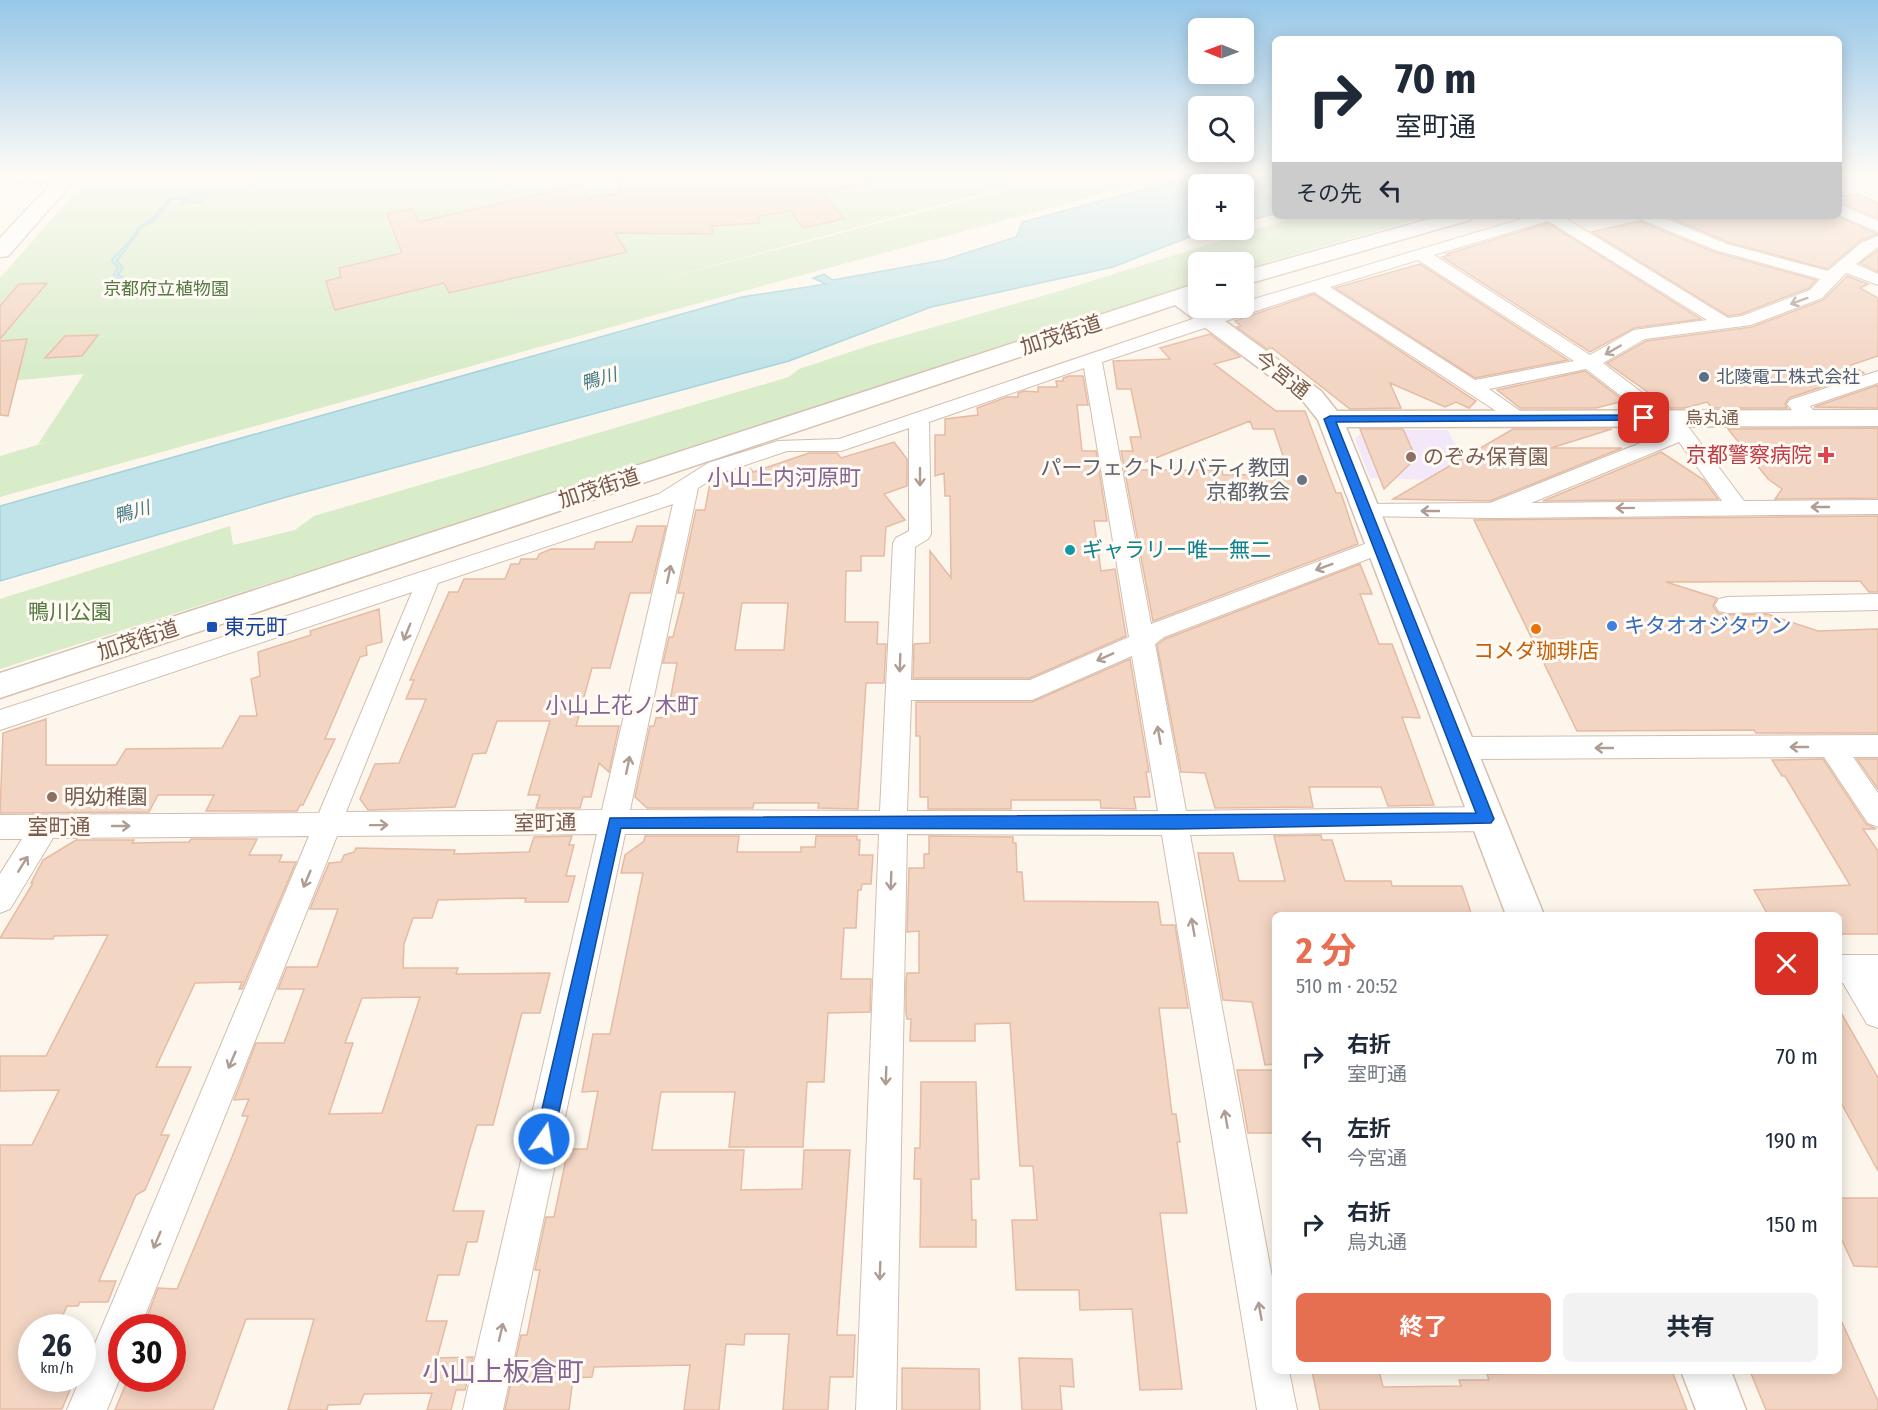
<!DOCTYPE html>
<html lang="ja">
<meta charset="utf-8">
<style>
:root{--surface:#fff;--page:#f2f2f3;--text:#1f2937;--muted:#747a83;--accent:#e76f51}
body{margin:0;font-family:"Fira Sans Condensed","Noto Sans JP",sans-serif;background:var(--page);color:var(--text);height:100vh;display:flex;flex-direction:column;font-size:22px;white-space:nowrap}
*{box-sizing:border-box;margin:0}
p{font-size:20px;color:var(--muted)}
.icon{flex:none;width:33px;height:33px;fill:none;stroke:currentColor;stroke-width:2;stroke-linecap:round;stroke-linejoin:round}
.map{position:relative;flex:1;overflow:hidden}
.side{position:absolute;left:1272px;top:912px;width:570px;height:462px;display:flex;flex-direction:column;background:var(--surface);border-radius:9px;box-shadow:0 3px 15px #0003}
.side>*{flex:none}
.top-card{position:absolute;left:1272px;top:36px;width:570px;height:183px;border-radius:9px;box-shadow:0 3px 15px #0003;background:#fff;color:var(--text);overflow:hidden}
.needle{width:39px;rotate:271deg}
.controls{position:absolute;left:1188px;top:18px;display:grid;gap:12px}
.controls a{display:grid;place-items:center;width:66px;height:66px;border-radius:9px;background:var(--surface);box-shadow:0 3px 15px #0003;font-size:30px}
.speed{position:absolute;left:18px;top:1314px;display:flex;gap:12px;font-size:30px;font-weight:700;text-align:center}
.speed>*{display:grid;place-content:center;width:78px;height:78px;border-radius:50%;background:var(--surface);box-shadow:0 3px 15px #0003;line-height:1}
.speed small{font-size:15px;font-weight:400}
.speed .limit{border:9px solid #d22;background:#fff;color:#111}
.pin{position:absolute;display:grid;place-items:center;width:51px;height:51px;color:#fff;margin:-26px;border-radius:12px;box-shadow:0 3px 9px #0006}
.me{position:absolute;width:66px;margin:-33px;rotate:13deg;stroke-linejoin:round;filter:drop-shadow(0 0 4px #0008)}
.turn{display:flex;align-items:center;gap:21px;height:126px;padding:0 24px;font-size:27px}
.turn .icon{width:78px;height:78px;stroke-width:2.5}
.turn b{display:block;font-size:42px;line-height:51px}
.then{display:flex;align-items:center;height:57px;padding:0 24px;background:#0003;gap:12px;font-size:22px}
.round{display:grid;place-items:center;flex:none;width:63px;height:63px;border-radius:9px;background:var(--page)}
.overview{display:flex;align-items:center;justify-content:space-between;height:102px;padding:0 24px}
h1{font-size:36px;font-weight:700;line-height:45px;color:var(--accent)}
.button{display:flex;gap:12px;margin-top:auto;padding:12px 24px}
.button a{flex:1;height:69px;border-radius:9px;background:var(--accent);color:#fff;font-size:24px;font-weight:700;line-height:69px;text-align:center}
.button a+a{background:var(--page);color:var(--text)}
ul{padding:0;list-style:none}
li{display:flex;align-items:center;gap:18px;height:84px;padding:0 24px}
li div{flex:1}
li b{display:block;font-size:22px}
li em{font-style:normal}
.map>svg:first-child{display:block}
.education{fill:#f3e8fa}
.green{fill:#d8ecc9}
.water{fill:#bfe3e8;stroke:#a5d3da;stroke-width:1.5}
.building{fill:#f3d5c3;stroke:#e6bba3;stroke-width:1.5;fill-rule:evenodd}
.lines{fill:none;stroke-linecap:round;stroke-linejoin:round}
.street-casing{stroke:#d1beb0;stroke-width:2}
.secondary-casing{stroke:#d6c0b0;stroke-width:3}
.street{fill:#fff;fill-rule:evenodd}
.secondary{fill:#fff;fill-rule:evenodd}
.oneway{stroke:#af9d94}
.route{fill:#1a73e8;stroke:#114b97;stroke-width:1.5}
.service-dot{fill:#5c6f8a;stroke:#fffaf3;stroke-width:2}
.health-dot{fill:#e0444e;stroke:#fffaf3;stroke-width:2}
.education-dot{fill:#8d6e63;stroke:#fffaf3;stroke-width:2}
.worship-dot{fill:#6b7280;stroke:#fffaf3;stroke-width:2}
.culture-dot{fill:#0f9aa8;stroke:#fffaf3;stroke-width:2}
.shop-dot{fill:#3f7fe0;stroke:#fffaf3;stroke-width:2}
.transit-dot{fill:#1a4fb4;stroke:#fffaf3;stroke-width:2}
.food-dot{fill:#e8710a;stroke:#fffaf3;stroke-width:2}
.labels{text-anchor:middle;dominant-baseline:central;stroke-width:6;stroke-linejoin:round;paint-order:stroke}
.far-park-label{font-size:18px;fill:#537a41;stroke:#fffaf3}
.far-service-label{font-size:18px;fill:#4e5e75;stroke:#fffaf3;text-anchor:start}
.far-water-label{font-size:18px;font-style:italic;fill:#437c86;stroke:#fffaf3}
.far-street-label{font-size:18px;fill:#7a5c4d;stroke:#fffaf3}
.street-label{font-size:21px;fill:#7a5c4d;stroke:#fffaf3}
.health-label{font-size:21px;fill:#be3a42;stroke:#fffaf3;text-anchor:end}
.education-label{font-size:21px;fill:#785e54;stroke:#fffaf3;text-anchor:start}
.worship-label{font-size:21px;fill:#5b616d;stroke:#fffaf3;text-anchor:end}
.culture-label{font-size:21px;fill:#0d838f;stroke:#fffaf3;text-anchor:start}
.park-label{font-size:21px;fill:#537a41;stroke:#fffaf3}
.shop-label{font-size:21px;fill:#366cbe;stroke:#fffaf3;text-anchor:start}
.transit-label{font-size:21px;fill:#164399;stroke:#fffaf3;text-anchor:start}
.food-label{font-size:21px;fill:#c56008;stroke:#fffaf3}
.neighbourhood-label{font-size:22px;fill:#846695;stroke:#fffaf3}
.near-neighbourhood-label{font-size:27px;fill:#846695;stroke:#fffaf3}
</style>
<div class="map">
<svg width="1878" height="1410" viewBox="0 0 1878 1410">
<rect width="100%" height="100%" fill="#fdf6ec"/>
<path class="education" d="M1365 430H1448L1470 474 1433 480 1370 478 1355 439Z"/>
<path class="green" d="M92 173H1059L644 284 1072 173H1179L662 313 0 497V456L47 442 38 444 84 374 0 382V278Z
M1300 216H1429L1244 269V262H1198V282L611 475 0 669V599L230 526 233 545 295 530 314 516 789 377 799 369 871 345 1053 293Z"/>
<path class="water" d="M1205 173H1275V214L1244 221V184H1198V230H1207L1113 267 931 307 789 361 290 496 0 581V506L742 297 826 284 813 278 824 274 833 280 944 260 1016 237 1023 222Z
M189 192H209L200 203 188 201 181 204 184 199H172L155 220 142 227 117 261 123 267 118 275 126 278 124 280 114 279V274L118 267 112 262V259L130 241 139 227 153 218 170 198 186 197Z"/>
<path class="building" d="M622 173H866L867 183 823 193 844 219 803 228 790 211 759 216V223L712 226 713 234 615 233 627 252 449 293 444 283 335 310 333 305 326 281 341 277 339 268 402 253 387 214 413 209 418 222 580 185 588 197 619 194Z
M1858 194 1878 203V219L1839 202V197Z
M1666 216H1837L1877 234 1860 241 1827 269 1728 242Z
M1639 221 1714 252 1816 280 1809 288 1741 314 1728 316 1592 232Z
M1548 223 1701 319 1634 328 1590 352 1442 257 1449 255 1447 254Z
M1878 250V272L1860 263Z
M1420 264 1568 360 1475 378 1335 288Z
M1847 276 1868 284 1860 288 1878 298V356L1851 365 1864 373 1789 398 1785 404 1787 408H1712L1707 402 1685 408H1670L1607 363 1646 341 1752 327 1823 300Z
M47 283 0 339V306L19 284Z
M1314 294 1476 401 1469 408 1456 402 1445 407 1390 383 1401 408 1350 409 1272 348 1267 349 1237 327 1241 326 1235 321Z
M1210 334 1240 357 1214 364 1276 411H1305L1336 493H1341L1358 544 1153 621 1121 451H1133L1130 437H1141L1131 389H1117L1113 361 1170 359 1160 348ZM1250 421 1253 429H1274L1289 474 1223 475 1222 470H1125Z
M98 335 82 356 45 358 65 336Z
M27 339 8 416 0 415V341Z
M1585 371 1624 401 1596 408H1520L1497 390Z
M1069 376H1083L1088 405H1077L1082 451H1096L1107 521H1094L1101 571 1115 569 1126 636 1030 678H913L914 644 930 643V551L951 578 950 496H945L944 473 935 476V435H945V419L978 415 977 408 1007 397H1018V393L1024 391 1038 392V387H1057L1056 381H1063V378Z
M1878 385V408L1814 407Z
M1878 428V498L1775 499 1782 489 1768 479 1728 429Z
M1360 429H1403L1416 458 1384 489Z
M1513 429H1612L1551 448H1622L1490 501 1393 499Z
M894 442 907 459V486L884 494 905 520 886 527 884 556H861V571H846L845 622H878L877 644H886L884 683H866L858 809 818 808 819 803H754L753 808H647L635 797 650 726H654L656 718 667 717 677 663H663L669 637H673L684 593H678L696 510H705L710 483 731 473 732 476 751 469 753 472 809 453H837L841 458ZM742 603H788L784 650H735Z
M1661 452 1704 480 1718 499 1543 501Z
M1878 516V592H1869L1860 581 1666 582 1717 598 1713 606 1718 613 1726 615 1767 614 1818 631 1878 629V733H1756L1754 730 1577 731 1474 520Z
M637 526H666L650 593H630L610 668H592L576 726H619L609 772 599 763 591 797H583L580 808H536L540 795H528L550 721H497L486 753 473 754 455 807 368 810 360 799 375 764 399 763 426 699H406L414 680H410L449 592H458L464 579H505L511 564H519L521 559H537L539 554 551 549H594L596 542H632Z
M1360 564 1372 594H1360L1379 644H1392L1420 718 1402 717 1434 805 1388 806 1381 787H1309L1313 807 1215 808 1205 773 1181 772 1157 645 1165 639Z
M379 609 382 642 366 646 367 655 360 657 325 739H335L303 805H300L297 811H206L214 795H158L149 812 0 813 3 733 46 719V765H116L126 749 222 748 240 716H257L251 679 260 676 258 652 311 635 310 631Z
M1130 659 1149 772H1146L1150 797H1134L1136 809 1101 808 1100 800H1011V809H928V797H920V736H916V702H1032Z
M1823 759 1866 824 1876 829H1863L1878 851V934H1839V915H1768L1754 890 1850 885 1785 776H1782L1772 760Z
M1857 759H1878V789Z
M1321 835 1322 840H1332L1345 881H1391L1392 886H1462L1471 913H1275V1064L1265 1065 1252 1002 1223 1000 1198 853H1233L1239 881H1285L1274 836Z
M572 836 569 845H574L566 876H575L568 902H525L526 898 438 900 432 918H413L404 944 403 968H458L456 974 550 973 540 1013H522L493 1125H477L469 1152 453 1211H484L477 1242H467L459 1275H438L426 1321H447L437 1358 473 1357 465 1390H456L451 1410H427L432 1393 364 1394 360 1404 328 1405 327 1410H288L314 1319H246L213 1410H115L128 1379H172V1328H143L158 1288 177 1289 232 1157 248 1116H242L249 1099 234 1100 256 1043H284L304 989H278L287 967H317L338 909H310L329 863 341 862 344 855 354 852 356 848 455 850 454 854 529 852 534 837ZM420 997 382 1113 329 1114 353 1043H345L362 998Z
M645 836H739L737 852H801V847H815L816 836H857V840H860L859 855H873L871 884H862L861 890H858L856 928H844L841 979H871L870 1012 828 1013 824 1082H807L803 1147H729L735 1092H661L652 1150H744L741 1190 802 1189 804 1150H850L837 1335H855L853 1377H830L828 1410H783L789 1334H745L744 1345 726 1344 719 1410H684L690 1365 594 1367 592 1377 573 1378 569 1410H505L521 1335H527L540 1270H535L546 1217H554L568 1149H587L598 1091 582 1092 593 1034H610L643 873H621L625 855 644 841Z
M929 836 1013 837V843H1016L1017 872H1022L1024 901 1158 902 1161 925H1175L1188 1008H1159L1172 1114H1176L1180 1142H1177L1187 1213H1160L1182 1389 1140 1390 1132 1309 1080 1310 1079 1290H1016L1012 1220H1037L1033 1166H1020L1010 1023 975 1024V1041H910L911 1019H907L906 1012V980L907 973H919V931L907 932 909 868H924V854H929Z
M191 839H257L249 855H282L279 862H296L242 989H239L242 982 195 983 156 1067H191L161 1135H169L145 1190 136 1195 99 1281H116L108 1302H80L78 1306H67L57 1328H32V1378H75L62 1409H0V1145H32L59 1090 0 1091V1056H46L108 935 54 936 53 939 0 938 33 883H31L43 860 76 840H134L132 843 189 842Z
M1839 1009 1878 1078V1171L1839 1099Z
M1237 1070H1275V1133H1248Z
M921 1082H976L979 1179H971L972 1220H976V1247H920L921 1179H914L915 1148H920Z
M1839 1198H1878V1267L1854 1266 1839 1234Z
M1839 1316 1878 1401V1410H1766L1750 1371H1839Z
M1019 1358 1072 1359 1074 1387 1060 1386 1062 1410H1022Z
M902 1368 979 1369 980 1410H902Z
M1312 1371H1379L1383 1387 1461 1386 1459 1380H1489L1487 1374 1672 1371 1687 1410H1320Z"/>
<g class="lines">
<defs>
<path id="street" d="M0 173H47L55 178 47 183 0 182Z
M1839 204 1878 221V232L1839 215Z
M1531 216H1562L1728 318 1742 316 1810 290 1820 279 1715 250 1640 219 1638 216H1660L1727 244 1828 271 1861 243 1878 236V247L1856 264 1878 274V285L1846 273 1822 298 1751 325 1645 339 1603 363 1690 429 1744 501 1878 500V514L1490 518 1357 516 1354 511 1357 506 1365 504 1490 503 1668 432 1586 369 1489 389 1530 418 1527 422H1513L1314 292 1102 362 1151 624 1370 542 1378 539 1386 542 1389 547 1386 552 1164 637 1155 644 1186 811 1486 807 1496 811 1500 819 1496 827 1486 831 1190 835 1275 1293V1371H1289L1297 1410H1257L1162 835 907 834 896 1410H856L879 834H625L503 1410H463L597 834 337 836 140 1328H122V1373L107 1410H67L309 836 53 838 10 909 0 913V874L22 839H0V815L319 813 412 592 0 730V710L659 494 708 463 778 441 839 439 1225 308H1244V302ZM1548 221 1707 320 1634 330 1590 355 1434 255ZM1418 260 1574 361 1475 380 1330 287ZM1084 368 1129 637 1030 680H911L915 547 928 539 931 534 929 422ZM909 428V531L896 538 893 543 880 811 630 810 698 488 722 473 787 451H841ZM1679 442 1722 501 1531 503ZM673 504 602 810 346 812 438 583ZM1132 656 1158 811H907L911 700H1032Z
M1878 371V383L1810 406 1819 418 1816 422H1802L1787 404 1790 400Z
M1878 594V610L1727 613 1719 611 1715 605 1719 599 1727 597Z
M1878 735V757H1853L1878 793V827L1868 823 1824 757 1459 759 1450 755 1446 748 1450 741 1459 737Z
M1839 955H1878V1028L1867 1024 1843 983H1839Z"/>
<path id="secondary" d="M61 173H81L8 256 0 257V238Z
M1440 216H1473L1470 220 1244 285V271Z
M1198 283V297L1195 298 1198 301V308H1207L1321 391 1337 411 1878 410V426L1346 427 1544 915H1506L1318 420 1303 401 1175 305 0 698V673Z
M1681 1371H1731L1746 1410H1696Z"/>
</defs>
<use href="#street" class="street-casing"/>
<use href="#secondary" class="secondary-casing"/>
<use href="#street" class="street"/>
<use href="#secondary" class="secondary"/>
</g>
<defs><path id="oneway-shaft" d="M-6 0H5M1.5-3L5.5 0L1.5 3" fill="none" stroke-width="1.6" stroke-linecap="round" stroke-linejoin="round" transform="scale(1.5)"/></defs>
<g class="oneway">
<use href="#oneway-shaft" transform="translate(1799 301) rotate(160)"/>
<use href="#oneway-shaft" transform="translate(1613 350) rotate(150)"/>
<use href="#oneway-shaft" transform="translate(920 477) rotate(90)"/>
<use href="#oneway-shaft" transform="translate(1820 507) rotate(180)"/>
<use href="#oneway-shaft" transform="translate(1625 508) rotate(179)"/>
<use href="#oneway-shaft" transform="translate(1430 511) rotate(180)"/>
<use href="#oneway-shaft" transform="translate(1324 567) rotate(160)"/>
<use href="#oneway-shaft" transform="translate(669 574) rotate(-78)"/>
<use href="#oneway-shaft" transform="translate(407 632) rotate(112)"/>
<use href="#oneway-shaft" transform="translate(1105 657) rotate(156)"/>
<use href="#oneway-shaft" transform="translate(900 663) rotate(92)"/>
<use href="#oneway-shaft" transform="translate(1159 735) rotate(-100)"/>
<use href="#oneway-shaft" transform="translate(1799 747) rotate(180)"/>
<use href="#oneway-shaft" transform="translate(1604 748) rotate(180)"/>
<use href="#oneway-shaft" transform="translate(628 765) rotate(-78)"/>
<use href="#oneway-shaft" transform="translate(379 825) rotate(-1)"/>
<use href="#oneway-shaft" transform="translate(121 826)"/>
<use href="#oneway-shaft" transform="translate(23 864) rotate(-58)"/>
<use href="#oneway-shaft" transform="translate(307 879) rotate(113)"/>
<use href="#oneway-shaft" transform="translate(891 881) rotate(92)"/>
<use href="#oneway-shaft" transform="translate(1193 927) rotate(-100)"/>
<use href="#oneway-shaft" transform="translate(232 1060) rotate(113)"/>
<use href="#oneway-shaft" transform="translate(886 1076) rotate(92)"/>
<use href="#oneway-shaft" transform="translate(1226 1119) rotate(-100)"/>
<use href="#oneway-shaft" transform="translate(157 1240) rotate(113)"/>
<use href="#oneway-shaft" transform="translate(880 1271) rotate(92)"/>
<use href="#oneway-shaft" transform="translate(1260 1311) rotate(-100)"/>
<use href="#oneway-shaft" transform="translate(501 1332) rotate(-77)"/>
</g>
<linearGradient id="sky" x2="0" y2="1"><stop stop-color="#97c7e8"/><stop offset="0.47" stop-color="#fefbf6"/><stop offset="1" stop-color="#fefbf6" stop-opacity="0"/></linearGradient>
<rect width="1878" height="371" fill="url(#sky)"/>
<path class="route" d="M1644 415 1649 418 1647 420 1336 422 1494 819 1491 823 1175 829 621 828 553 1139 551 1145 544 1148 538 1145 535 1139 610 818 1476 813 1324 419 1330 416Z"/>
<circle class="service-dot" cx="1704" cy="377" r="6"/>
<path class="health-dot" d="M1823 446h6v6h6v6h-6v6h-6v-6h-6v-6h6z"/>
<g class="education-dot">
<circle cx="1411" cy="457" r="6"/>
<circle cx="52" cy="797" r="6"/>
</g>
<circle class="worship-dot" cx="1302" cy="480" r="6"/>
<circle class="culture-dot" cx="1070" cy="550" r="6"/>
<circle class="shop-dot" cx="1612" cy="626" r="6"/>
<rect class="transit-dot" x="206" y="621" width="12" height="12" rx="3"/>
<circle class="food-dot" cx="1536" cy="629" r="6"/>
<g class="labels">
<g class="far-park-label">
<text x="166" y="289">京都府立植物園</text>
</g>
<g class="far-service-label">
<text x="1716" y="377">北陵電工株式会社</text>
</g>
<g class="far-water-label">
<text transform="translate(599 379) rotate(-16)">鴨川</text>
<text transform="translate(132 512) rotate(-16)">鴨川</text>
</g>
<g class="far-street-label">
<text x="1712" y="418">烏丸通</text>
</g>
<g class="street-label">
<text transform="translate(1061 335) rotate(-18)">加茂街道</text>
<text transform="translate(1282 375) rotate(38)">今宮通</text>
<text transform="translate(599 488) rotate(-18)">加茂街道</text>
<text transform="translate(138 640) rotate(-18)">加茂街道</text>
<text transform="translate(545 823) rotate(-1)">室町通</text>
<text x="59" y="827">室町通</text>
</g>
<g class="health-label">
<text x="1812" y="455">京都警察病院</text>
</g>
<g class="education-label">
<text x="1423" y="457">のぞみ保育園</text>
<text x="64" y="797">明幼稚園</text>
</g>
<g class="worship-label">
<text x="1290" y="468">パーフェクトリバティ教団<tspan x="1290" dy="24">京都教会</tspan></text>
</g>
<g class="culture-label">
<text x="1082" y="550">ギャラリー唯一無二</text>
</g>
<g class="park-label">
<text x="70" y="612">鴨川公園</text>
</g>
<g class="shop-label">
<text x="1624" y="626">キタオオジタウン</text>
</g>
<g class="transit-label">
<text x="224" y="627">東元町</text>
</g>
<g class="food-label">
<text x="1536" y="651">コメダ珈琲店</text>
</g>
<g class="neighbourhood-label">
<text x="784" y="477">小山上内河原町</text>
<text x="622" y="705">小山上花ノ木町</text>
</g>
<g class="near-neighbourhood-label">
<text x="503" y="1372">小山上板倉町</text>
</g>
</g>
</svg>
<div class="controls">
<a><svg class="needle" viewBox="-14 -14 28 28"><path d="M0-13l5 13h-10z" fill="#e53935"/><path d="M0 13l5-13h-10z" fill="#747a83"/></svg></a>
<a><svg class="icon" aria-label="search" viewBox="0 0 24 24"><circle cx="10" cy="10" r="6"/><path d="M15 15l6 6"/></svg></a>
<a>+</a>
<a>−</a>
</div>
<div class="speed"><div>26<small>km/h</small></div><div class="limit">30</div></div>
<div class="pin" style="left:1644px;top:418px;background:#d93025"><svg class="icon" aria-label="arrive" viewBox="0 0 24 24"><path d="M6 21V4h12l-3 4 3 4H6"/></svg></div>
<svg class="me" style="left:544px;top:1139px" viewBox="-20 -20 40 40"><circle r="17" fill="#1a73e8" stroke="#fff" stroke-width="3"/><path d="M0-11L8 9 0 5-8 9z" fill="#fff"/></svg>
<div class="top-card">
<div class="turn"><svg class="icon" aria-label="right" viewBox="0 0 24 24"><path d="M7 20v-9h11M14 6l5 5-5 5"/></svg><div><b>70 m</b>室町通</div></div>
<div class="then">その先<svg class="icon" aria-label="left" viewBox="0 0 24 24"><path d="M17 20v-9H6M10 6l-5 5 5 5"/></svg></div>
</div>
<section class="side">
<div class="overview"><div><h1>2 分</h1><p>510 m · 20:52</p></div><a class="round" style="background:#d93025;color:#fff"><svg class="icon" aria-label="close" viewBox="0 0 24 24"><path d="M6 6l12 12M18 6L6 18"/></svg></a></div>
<ul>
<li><svg class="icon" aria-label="right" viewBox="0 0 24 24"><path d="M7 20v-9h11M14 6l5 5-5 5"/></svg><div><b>右折</b><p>室町通</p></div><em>70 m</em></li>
<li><svg class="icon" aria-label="left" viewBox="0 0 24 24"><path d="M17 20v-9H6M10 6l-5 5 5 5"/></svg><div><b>左折</b><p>今宮通</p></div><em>190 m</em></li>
<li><svg class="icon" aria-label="right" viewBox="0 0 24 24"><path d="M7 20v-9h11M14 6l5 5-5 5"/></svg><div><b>右折</b><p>烏丸通</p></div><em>150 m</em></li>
</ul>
<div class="button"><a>終了</a><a>共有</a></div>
</section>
</div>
